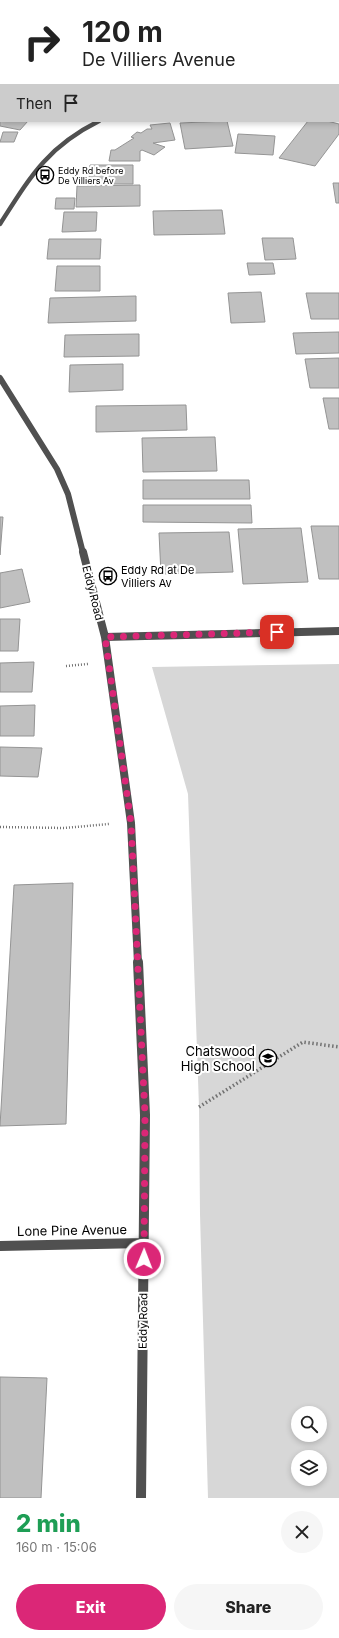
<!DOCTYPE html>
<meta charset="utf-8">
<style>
:root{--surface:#fff;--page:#f6f6f6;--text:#222;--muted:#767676;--accent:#db2777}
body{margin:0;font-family:Inter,sans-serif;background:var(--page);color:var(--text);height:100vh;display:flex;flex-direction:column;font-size:15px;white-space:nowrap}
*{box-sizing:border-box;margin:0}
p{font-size:13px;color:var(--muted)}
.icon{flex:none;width:22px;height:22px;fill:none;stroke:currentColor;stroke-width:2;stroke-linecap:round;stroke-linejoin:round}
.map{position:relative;height:1498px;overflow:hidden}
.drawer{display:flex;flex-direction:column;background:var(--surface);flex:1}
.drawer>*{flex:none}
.top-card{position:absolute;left:0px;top:0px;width:339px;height:122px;box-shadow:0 2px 6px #0003;background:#fff;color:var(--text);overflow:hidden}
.buttons{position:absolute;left:291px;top:1406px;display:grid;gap:8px}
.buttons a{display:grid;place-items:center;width:36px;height:36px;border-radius:50%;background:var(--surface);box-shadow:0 2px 6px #0003;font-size:20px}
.pin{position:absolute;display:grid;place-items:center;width:34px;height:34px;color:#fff;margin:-17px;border-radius:8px;box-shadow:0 2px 6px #0006}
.me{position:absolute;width:44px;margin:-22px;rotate:1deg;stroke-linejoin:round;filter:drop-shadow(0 0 3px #0008)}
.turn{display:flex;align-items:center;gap:14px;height:84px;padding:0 16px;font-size:18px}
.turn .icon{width:52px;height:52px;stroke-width:2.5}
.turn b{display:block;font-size:28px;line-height:34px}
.then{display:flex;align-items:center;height:38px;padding:0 16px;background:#0003;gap:8px;font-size:15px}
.round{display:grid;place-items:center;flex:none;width:42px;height:42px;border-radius:21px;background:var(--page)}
.head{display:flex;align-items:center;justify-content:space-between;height:68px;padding:0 16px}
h1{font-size:24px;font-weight:800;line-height:30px;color:#1e9e55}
.primary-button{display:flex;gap:8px;margin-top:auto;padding:8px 16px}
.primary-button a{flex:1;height:46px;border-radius:24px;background:var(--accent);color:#fff;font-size:16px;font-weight:800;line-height:46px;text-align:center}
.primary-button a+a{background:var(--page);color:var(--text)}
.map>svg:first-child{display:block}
.green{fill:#d7d7d7;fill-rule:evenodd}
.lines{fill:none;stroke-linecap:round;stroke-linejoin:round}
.stream{fill:#9e9e9e;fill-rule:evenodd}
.building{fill:#c0c0c0;stroke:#949494}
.path-far2{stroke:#727272;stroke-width:1.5;stroke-dasharray:0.5 1;stroke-linecap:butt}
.path-far1{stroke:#727272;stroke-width:2.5;stroke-dasharray:1 2;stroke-linecap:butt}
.path{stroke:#727272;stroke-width:3.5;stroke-dasharray:1.5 2.5;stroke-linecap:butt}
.minor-far3{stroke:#505050;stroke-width:4.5}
.minor-far2{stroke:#505050;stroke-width:6}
.minor-far1{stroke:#505050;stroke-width:8}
.minor{stroke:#505050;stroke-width:10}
.route{stroke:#db2777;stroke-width:7;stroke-dasharray:0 12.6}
.labels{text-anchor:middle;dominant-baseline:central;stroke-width:4;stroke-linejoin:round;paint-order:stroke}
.far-poi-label{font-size:9px;fill:#000;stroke:#fff;text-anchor:start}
.poi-label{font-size:11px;fill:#000;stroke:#fff;text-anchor:start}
.street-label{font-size:11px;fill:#000;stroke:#fff}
.near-poi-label{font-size:13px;fill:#000;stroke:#fff;text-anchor:end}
.near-street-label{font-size:13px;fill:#000;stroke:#fff}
</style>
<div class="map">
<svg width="339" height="1498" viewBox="0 0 339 1498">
<rect width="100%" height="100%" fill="#fff"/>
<path class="green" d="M0 0H339V26L338 1H1L0 57Z
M339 664V1498H208L200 1214 199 1107 188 794 152 667ZM298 1413H320V1435H298ZM298 1457H320V1479H298Z"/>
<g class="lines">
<path class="stream" d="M63 0H71L62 1Z
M0 18H1V22H0Z"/>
</g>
<path class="building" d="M0 111 1 121H28L20 130 0 126Z
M227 121 233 146 185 149 180 123Z
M308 121H327L339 124V134L315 166 279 158Z
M170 123 175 140 153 143 165 147 154 155 142 150 140 151V161H109L111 150H115L134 138 131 137 137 132 141 133 147 129H152L150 125Z
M3 132H18L14 142H0Z
M238 134 275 136 273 155 235 153Z
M90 165H133V184H93L94 178H89Z
M333 183H339V203H336Z
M140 185V206L76 207 77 186Z
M56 198H75L74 209H55Z
M222 210 225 234 154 235 153 211Z
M64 212H97L96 231 62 232Z
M262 238H293L296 259 265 260Z
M49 239H101L100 259H47Z
M247 263H273L275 274 249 275Z
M57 266H100V291H55Z
M261 292 265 322 231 323 228 293Z
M306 293H339V319H311Z
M136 296V321L48 323 50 298Z
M339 332V353L296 354 293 333Z
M139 334V356L64 357 65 335Z
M339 358V388H310L305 359Z
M123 364V390L69 392 70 365Z
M323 398H339V429H329Z
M186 405 187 430 96 432V406Z
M215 437 217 471 143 472 142 438Z
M143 480H249L250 499H143Z
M143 505H251L252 523 143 522Z
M0 517H3L0 555Z
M311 526H339V579H319Z
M301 528 308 582 243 584 238 529Z
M229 532 233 572 161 574 159 533Z
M22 569 30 602 0 608V573Z
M0 619H20L18 651H0Z
M34 662 32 692H0V663Z
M35 705 34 736H0V706Z
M0 747 42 748 38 777 0 776Z
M73 883 66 1124 0 1126 14 885Z
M0 1377 47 1378 41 1498H0Z"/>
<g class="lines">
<path class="path-far2" d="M110 1 112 0"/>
<path class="path-far1" d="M66 666 88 664
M0 827 64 828 109 824"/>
<path class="path" d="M199 1107 303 1042 339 1047"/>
<path class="minor-far3" d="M0 224C30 177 47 147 99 121"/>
<path class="minor-far2" d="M0 378 57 469 68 494 83 553"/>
<path class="minor-far1" d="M83 552 105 637 131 823 138 963
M105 637 339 631"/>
<path class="minor" d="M138 962 145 1115 141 1498
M0 1246 144 1243"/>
</g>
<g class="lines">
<path class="route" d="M144 1259 145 1115 131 823 105 637 277 632"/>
</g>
<defs>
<symbol id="bus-ring" viewBox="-11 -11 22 22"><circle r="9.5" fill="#fff" stroke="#000" stroke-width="1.5"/><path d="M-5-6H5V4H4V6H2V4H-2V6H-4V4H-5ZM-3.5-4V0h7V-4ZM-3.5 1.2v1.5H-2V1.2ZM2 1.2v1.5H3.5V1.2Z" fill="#000"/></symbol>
<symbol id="school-ring" viewBox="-11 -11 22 22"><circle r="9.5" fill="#fff" stroke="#000" stroke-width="1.5"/><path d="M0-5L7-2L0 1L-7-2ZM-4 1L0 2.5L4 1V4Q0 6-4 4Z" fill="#000"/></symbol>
</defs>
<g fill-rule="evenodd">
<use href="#bus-ring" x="35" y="165" width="20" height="20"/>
<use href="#bus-ring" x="98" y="566" width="20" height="20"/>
<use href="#school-ring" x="258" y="1048" width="20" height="20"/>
</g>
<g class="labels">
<g class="far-poi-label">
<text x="58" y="170">Eddy Rd before<tspan x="58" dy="10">De Villiers Av</tspan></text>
</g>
<g class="poi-label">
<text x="121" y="570">Eddy Rd at De<tspan x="121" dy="13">Villiers Av</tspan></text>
</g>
<g class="street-label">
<text transform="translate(93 593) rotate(76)">Eddy Road</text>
<text transform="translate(143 1321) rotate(-89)">Eddy Road</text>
</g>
<g class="near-poi-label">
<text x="255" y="1051">Chatswood<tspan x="255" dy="15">High School</tspan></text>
</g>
<g class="near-street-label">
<text transform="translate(72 1230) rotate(-1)">Lone Pine Avenue</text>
</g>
</g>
</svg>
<div class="buttons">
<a><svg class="icon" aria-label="search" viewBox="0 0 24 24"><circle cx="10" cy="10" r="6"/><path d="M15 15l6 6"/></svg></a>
<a><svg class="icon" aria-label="layers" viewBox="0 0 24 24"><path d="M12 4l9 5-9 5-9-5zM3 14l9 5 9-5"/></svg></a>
</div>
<div class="pin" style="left:277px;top:632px;background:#d93025"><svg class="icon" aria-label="arrive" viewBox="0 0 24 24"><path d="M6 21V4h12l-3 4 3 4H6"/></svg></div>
<svg class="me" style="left:144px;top:1259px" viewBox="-20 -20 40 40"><circle r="17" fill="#db2777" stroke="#fff" stroke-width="3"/><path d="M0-11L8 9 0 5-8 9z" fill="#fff"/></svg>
<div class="top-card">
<div class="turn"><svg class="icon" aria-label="right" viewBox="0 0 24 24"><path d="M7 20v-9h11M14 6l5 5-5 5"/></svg><div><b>120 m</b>De Villiers Avenue</div></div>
<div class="then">Then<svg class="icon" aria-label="arrive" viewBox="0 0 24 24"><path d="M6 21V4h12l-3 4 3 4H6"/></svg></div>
</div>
</div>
<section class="drawer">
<div class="head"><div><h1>2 min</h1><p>160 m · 15:06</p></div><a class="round"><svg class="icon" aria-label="close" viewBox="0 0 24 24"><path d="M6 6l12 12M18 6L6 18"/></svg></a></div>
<div class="primary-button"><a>Exit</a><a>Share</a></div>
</section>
